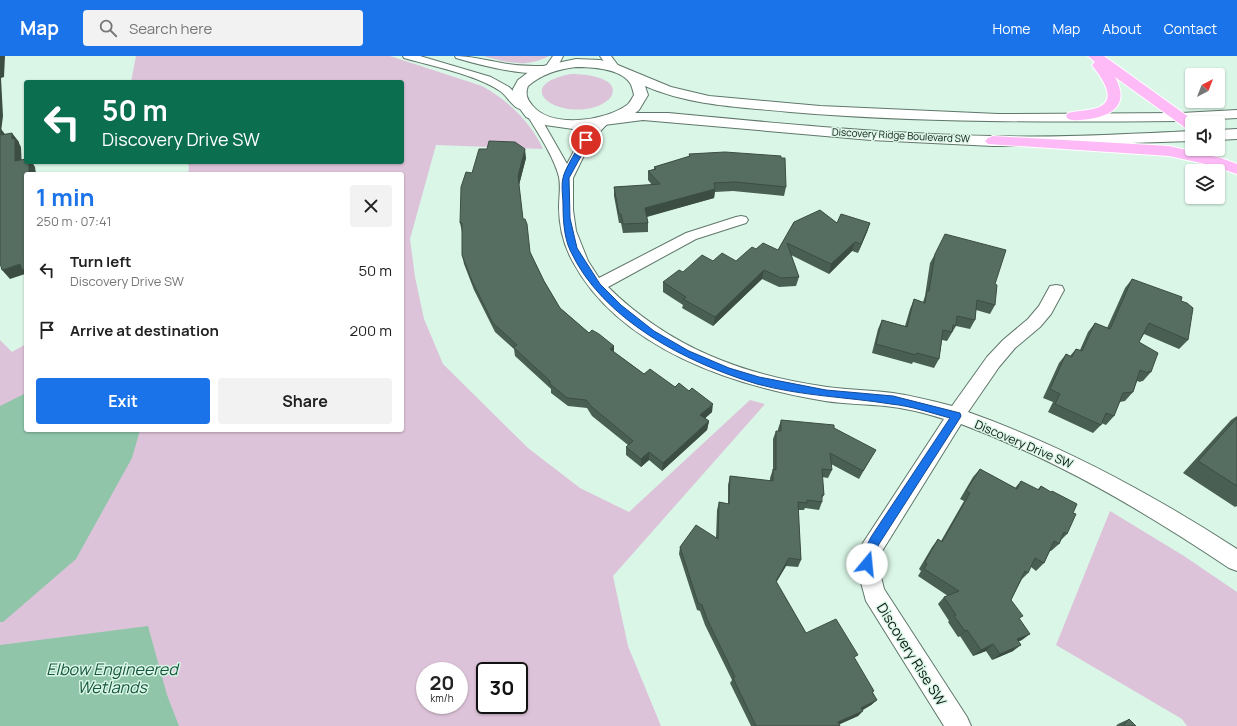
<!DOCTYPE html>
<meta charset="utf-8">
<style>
:root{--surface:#fff;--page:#f2f2f2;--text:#222;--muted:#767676;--accent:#1a73e8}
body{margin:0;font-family:Manrope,sans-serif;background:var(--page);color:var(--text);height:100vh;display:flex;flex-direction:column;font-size:15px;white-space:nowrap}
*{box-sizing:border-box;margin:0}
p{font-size:13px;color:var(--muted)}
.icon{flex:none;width:22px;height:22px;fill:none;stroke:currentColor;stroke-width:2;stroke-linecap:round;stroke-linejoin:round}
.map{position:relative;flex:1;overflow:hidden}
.drawer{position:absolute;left:24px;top:116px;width:380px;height:260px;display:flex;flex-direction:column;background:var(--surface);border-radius:4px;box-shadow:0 1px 3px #0004}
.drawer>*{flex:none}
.top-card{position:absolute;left:24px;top:24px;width:380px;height:84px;border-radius:4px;box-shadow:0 1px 3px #0004;background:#0b6e4f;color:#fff;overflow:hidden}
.needle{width:26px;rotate:42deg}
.fabs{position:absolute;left:1185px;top:12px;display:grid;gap:8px}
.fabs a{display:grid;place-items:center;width:40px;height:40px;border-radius:4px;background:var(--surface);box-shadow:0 1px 3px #0004;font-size:20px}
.speed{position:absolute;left:416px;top:606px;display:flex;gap:8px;font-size:20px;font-weight:700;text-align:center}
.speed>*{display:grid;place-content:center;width:52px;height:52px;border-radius:50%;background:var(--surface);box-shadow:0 1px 3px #0004;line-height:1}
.speed small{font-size:10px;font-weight:400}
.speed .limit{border:2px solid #111;border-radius:6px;background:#fff;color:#111}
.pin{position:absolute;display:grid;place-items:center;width:34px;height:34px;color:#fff;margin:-17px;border:2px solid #fff;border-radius:50%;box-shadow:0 1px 4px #0007}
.me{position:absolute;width:44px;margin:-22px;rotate:17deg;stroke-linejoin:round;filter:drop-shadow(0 0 3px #0008)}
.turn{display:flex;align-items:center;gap:14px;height:84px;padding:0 12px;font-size:18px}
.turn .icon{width:52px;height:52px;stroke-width:2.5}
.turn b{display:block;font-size:28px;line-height:34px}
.round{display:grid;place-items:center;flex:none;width:42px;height:42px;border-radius:4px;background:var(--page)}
.head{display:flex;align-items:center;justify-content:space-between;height:68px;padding:0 12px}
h1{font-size:24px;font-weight:700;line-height:30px;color:var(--accent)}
.button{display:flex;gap:8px;margin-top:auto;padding:8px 12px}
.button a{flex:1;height:46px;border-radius:4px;background:var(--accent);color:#fff;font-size:16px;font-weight:700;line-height:46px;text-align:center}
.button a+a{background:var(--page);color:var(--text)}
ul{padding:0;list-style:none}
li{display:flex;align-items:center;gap:12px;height:60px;padding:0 12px}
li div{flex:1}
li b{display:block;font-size:15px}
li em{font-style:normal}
header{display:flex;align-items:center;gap:24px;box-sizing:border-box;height:56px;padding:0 20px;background:var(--accent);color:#fff}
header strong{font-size:19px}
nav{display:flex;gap:22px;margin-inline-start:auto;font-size:14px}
.search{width:280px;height:36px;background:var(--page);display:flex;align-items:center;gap:10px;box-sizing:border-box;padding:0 14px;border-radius:4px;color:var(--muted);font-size:15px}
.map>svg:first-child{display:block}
.green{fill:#ddc3d9;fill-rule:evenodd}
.water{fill:#90c5aa}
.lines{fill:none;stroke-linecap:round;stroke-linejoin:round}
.minor-casing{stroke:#5f776a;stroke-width:2}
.tertiary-casing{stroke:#5f776a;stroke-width:2}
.secondary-casing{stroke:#5f776a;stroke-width:2}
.motorway-casing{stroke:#fff;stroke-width:2}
.minor{fill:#fff;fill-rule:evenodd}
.tertiary{fill:#fff;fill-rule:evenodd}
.secondary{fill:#fff;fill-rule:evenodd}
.motorway{fill:#fdbaf6;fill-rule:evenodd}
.wall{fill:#4a5f53}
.shaded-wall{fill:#3c4d44}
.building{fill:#566e61;stroke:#3c4d44}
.route{fill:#1a73e8;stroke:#114b97}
.labels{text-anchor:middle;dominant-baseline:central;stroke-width:3;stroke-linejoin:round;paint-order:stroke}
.far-street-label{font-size:10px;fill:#0c1611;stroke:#daf6e7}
.street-label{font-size:12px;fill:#0c1611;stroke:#daf6e7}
.near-street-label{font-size:14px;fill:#0c1611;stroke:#daf6e7}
.near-water-label{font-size:16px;font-style:italic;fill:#15563c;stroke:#daf6e7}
</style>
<header>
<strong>Map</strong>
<div class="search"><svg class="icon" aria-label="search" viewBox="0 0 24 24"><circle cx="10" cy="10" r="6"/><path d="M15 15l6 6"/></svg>Search here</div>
<nav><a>Home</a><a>Map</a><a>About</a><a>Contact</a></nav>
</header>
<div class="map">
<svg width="1237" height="670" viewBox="0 0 1237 670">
<rect width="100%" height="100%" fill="#daf6e7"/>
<path class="green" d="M136 0H390L482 30C508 44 531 67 543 93L436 89 410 183 415 221 424 263 443 308 528 392 580 432 629 456 750 344 765 348 613 520 628 590 661 670H0V284L12 296 26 288V374H402V118H188L189 110 186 106H402V26H131ZM425 615H459V649H425ZM485 615H519V649H485Z
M484 0H549C527 12 507 7 484 0Z
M571 18C581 18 619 20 612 39 609 45 601 49 595 51 554 63 512 29 571 18Z
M1110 455 1184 500 1237 536V670H1187L1182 663 1056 589Z"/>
<path class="water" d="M26 337V374H140L132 402 76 503 3 566H0V350Z
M148 570 167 639 179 670H0V589Z"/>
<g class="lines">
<defs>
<path id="minor" d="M403 0H420L491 21 509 31 528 50 526 53C514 56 509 41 500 35 477 19 432 10 404 2Z
M455 0C471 0 485 4 502 7 517 10 531 10 546 10L553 0H563C561 4 558 11 555 13 538 25 476 8 456 2Z
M600 0H611L620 12 618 14H610Z
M533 55 537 56 539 59 567 108 582 80 599 63H607L609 66 591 85 573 122V154L576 175 588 205 599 222 686 177 736 161 741 160 746 161 748 164 746 167 696 183 608 231C669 291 742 319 827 331 849 334 871 334 893 337 913 340 933 345 952 350L987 301 1003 284 1028 263 1039 250 1050 230 1056 229 1062 230 1064 234 1051 258 1040 271 1015 292 999 311 968 356C1064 390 1152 438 1237 493V515L1229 512C1144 455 1057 404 961 368L879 500 878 508 884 533 967 661 971 670H944L866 545 856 508 861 490 944 363C925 357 905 352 885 350 865 348 845 348 825 345 734 330 620 293 573 206 564 190 559 170 559 151 559 141 561 131 559 121 554 101 538 77 527 59L529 56Z"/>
<path id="tertiary" d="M576 3 600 4 613 7 671 31 709 40 820 50 998 58 1181 57 1186 58 1188 61 1186 64 1181 65C1051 66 920 67 790 56 741 51 691 50 645 30L648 39 639 54 635 57H668C776 67 884 78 993 80 1059 82 1126 78 1192 75V85L1068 89 993 90 871 84 643 64 573 73 545 69 526 61 512 42 513 33 518 24 530 15 543 10ZM576 11C591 11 620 12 630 27 632 30 633 35 634 39 632 42 630 47 627 49 605 65 551 73 532 49 527 43 525 38 528 30 542 18 558 13 576 11Z"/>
<path id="secondary" d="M1237 54V62L1181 65 1176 64 1174 61 1176 58 1181 57Z
M1237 73V83L1218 84V74Z"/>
<path id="motorway" d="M1088 0H1104L1197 67H1192V75L1187 73 1115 21C1129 47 1115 59 1089 63 1082 64 1075 65 1068 63L1066 60 1068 57C1076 55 1084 55 1093 53 1121 47 1102 22 1092 9L1095 6Z
M993 80 1169 90 1221 102 1237 108V118L1210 109 1169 100 988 88 985 85 988 82Z"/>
</defs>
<use href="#minor" class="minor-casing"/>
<use href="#tertiary" class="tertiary-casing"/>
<use href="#secondary" class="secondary-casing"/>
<use href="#motorway" class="motorway-casing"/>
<use href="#minor" class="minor"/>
<use href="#tertiary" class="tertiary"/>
<use href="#secondary" class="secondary"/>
<use href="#motorway" class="motorway"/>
</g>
<path class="wall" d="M689 98 786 131 784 140 733 135 715 136 714 142 647 161 648 167V176L623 177 621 167H619L614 140V131L652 129 648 124V115L654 113V111L689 101Z
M526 102 519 129 523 163 530 196 544 225 560 252 589 277 614 290V296L644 318 675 331 712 356 705 362 709 365 707 374 662 415 649 404 641 411 626 399V391L628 389 592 360 587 352 568 350 551 337V333L515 300 514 293 495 276 474 234 464 208 462 199V176L460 167 472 117Z
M794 166 870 167 867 176 858 197 852 195 829 218 791 199 799 221 796 230 779 231 762 223 713 270 682 252 683 249 663 236V226L683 216 713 205H736L756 193 778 194Z
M935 198 995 228V249L990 258 976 254 975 264 970 273 956 270 947 285 942 284 939 303 934 312 913 306 912 308 872 297 878 273 882 264 905 270 910 253 914 243 923 246 925 240 930 207Z
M1132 223 1181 245 1188 284 1179 293 1144 278 1139 286 1151 316 1143 325H1142L1140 326 1137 325 1133 336 1125 345 1120 346 1114 360 1106 369 1101 367V369L1093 377 1048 356 1053 346 1043 342 1059 307 1066 298 1070 300 1076 293 1080 294 1088 276 1095 267 1107 272 1125 232Z
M1237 360V450L1235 451 1183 417 1231 364Z
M781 364 834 372 871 402 859 423 831 408 832 414 828 422 822 421 824 439 822 442V446L819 454 805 452 804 454H798L801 504 798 511 786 510 776 526 806 577 855 603 877 644 871 649 863 654 858 660 839 668 840 670H751L730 627 732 624 705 569 700 555 697 554 679 498 680 491 716 482 717 454 719 446 728 448V429L730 420 770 425V422L773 413V383L776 375H778V373Z
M980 413 1015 432 1021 425 1037 434 1041 430 1073 457 1067 478 1061 484 1059 488 1051 495H1050L1044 507 1036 515 1031 511 1028 517 1022 523 1011 544 1019 563 1022 584 1019 585 1013 595 992 604 986 595 973 600 960 580 958 581 948 566 949 565 938 548 944 541 948 540 918 520 921 515 919 513 932 491 938 483 941 485 964 445 960 443 973 421Z
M1129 663 1136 670H1116L1118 668Z"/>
<path class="shaded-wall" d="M0 0H5L4 21 1 22 3 60 0 84Z
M1 73 8 82 1 79Z
M12 77 19 86V87L21 91 22 115 15 105 12 83Z
M525 93 526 102 519 129 518 120Z
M29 106H32L35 111 36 118H29Z
M715 133 714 142 645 161V152Z
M870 167 867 176 858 197 861 188Z
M855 186 852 195 829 218 831 208Z
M20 208 26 213V219L25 218 10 223 2 214Z
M764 214 762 223 713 270 715 261Z
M614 290V299L610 293Z
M713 348 712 356 699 368 700 359Z
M709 365 707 374 662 415 663 407Z
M649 396V404L641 411V403Z
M789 502 786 510 773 532 776 525Z
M967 574 960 580 958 581 965 575Z
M1030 578 1022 584 1009 589 1017 583Z
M993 588 986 595 973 600 981 594Z
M1021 589 1013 595 992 604 1000 598Z
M877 644 871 649 856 657 861 652Z
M863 655 858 660 836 670 838 666Z"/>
<path class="building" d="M0 73H1V79L12 77V83L15 82V105L26 103V106H29V118H26V213L22 214 20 208 2 214 0 207Z
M489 85 515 86 525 93 518 120 523 163H525L527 168 530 196 544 225 560 252 589 277 592 274 599 278 614 290 610 293 644 318 650 313 675 331 679 327 689 335 692 332 713 348 700 359 709 365 663 407 649 396 641 403 626 391 633 385 592 351 586 344 567 342 550 328V325L513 291 517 289 493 267 472 225 462 199V167H460L461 131 466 116 472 117 479 93H487Z
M725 96 781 100V102H785L786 131 735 126 714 127 715 133 645 152 648 167 623 168 621 158H619L614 131 660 128 648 115 656 113 654 111 690 100 689 98Z
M820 154 837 167 841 158 870 167 861 188 855 186 831 208 787 187 799 221 781 222 764 214 715 261 683 243 686 241 663 226 679 214 683 216 702 199 713 205 722 197 736 205 752 191 756 193 763 187 778 194 794 166Z
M945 178 1006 194 995 228 997 229 995 249 977 244 975 264 957 260 956 269H953L952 276 943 274 939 303 917 297 916 299 876 288 882 264 907 271 914 243 925 247 927 235H929L935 198Z
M1132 223 1182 241 1181 245 1187 247 1193 252 1188 284 1149 267 1139 286 1158 297 1151 316 1149 315 1148 317 1140 314 1133 336 1123 337 1114 360 1106 357 1101 369 1055 348 1060 338 1050 333 1066 298 1072 301 1076 293 1082 295 1095 267 1110 273Z
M1237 362V430L1198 405Z
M781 364 834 369V372L876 394 863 415 830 397 832 414 822 413 824 439H822V446L807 444V447L798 446 801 504 789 502 776 525 806 577 836 563 858 599 854 601 874 635 872 636 877 644 861 652 863 655 838 666 840 670H756L733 622 735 621 707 563 702 549 698 547 680 491 696 469 718 483 719 446 729 448 730 420 773 425V413L776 414V375H781Z
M980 413 1017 433 1021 425 1039 434 1041 430 1051 436 1052 435 1077 448 1073 457 1076 458 1067 478 1064 476 1059 488 1054 485 1044 507 1035 502 1028 517 1025 515 1011 544 1023 560 1019 562 1030 578 1017 583 1021 589 1000 598 993 588 981 594 967 574 965 575 954 560 956 559 944 541 959 535 924 513 927 508 925 506 938 483 942 486 970 437 966 435Z
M1129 663 1136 670H1123Z"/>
<path class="route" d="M584 82 590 84 569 122 570 162 577 192 600 228 621 249 654 275 689 295 729 312 759 321 826 334 893 340 960 357 961 360 960 362 879 488 874 498 871 512 867 513 863 512C858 502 867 490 871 481L950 362C931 357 911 350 891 348 847 341 801 340 757 328 687 307 602 264 570 194 564 181 563 163 563 149 563 141 561 130 563 122 564 114 579 90 584 82Z"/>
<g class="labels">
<g class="far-street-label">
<text transform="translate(901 79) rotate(3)">Discovery Ridge Boulevard SW</text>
</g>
<g class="street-label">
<text transform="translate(1024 388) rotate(23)">Discovery Drive SW</text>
</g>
<g class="near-street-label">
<text transform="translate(912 598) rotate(58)">Discovery Rise SW</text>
</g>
<g class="near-water-label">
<text x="112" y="613">Elbow Engineered<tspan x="112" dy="18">Wetlands</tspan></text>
</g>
</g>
</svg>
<div class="fabs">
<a><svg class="needle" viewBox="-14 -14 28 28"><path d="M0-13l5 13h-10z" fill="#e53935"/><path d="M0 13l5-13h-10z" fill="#767676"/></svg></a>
<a><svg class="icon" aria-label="sound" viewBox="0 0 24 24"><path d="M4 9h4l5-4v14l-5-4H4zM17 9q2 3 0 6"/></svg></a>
<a><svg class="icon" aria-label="layers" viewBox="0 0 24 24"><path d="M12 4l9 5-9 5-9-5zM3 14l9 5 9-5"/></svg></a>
</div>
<div class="speed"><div>20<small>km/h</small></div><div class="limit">30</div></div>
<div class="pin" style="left:586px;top:84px;background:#d93025"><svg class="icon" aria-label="arrive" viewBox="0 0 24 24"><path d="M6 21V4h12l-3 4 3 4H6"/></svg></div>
<svg class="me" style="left:867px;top:508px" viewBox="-20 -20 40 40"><circle r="19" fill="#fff"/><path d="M0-13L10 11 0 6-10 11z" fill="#1a73e8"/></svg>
<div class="top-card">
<div class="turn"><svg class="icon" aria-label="left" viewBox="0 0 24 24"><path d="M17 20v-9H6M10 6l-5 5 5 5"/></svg><div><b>50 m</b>Discovery Drive SW</div></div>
</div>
<section class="drawer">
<div class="head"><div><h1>1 min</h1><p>250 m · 07:41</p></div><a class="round"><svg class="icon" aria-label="close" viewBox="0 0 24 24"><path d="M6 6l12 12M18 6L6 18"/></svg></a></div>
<ul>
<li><svg class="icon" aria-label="left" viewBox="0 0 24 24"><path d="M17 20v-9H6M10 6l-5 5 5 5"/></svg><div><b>Turn left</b><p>Discovery Drive SW</p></div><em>50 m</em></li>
<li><svg class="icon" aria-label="arrive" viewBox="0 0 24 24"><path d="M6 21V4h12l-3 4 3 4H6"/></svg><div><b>Arrive at destination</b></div><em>200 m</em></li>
</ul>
<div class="button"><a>Exit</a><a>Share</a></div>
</section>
</div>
